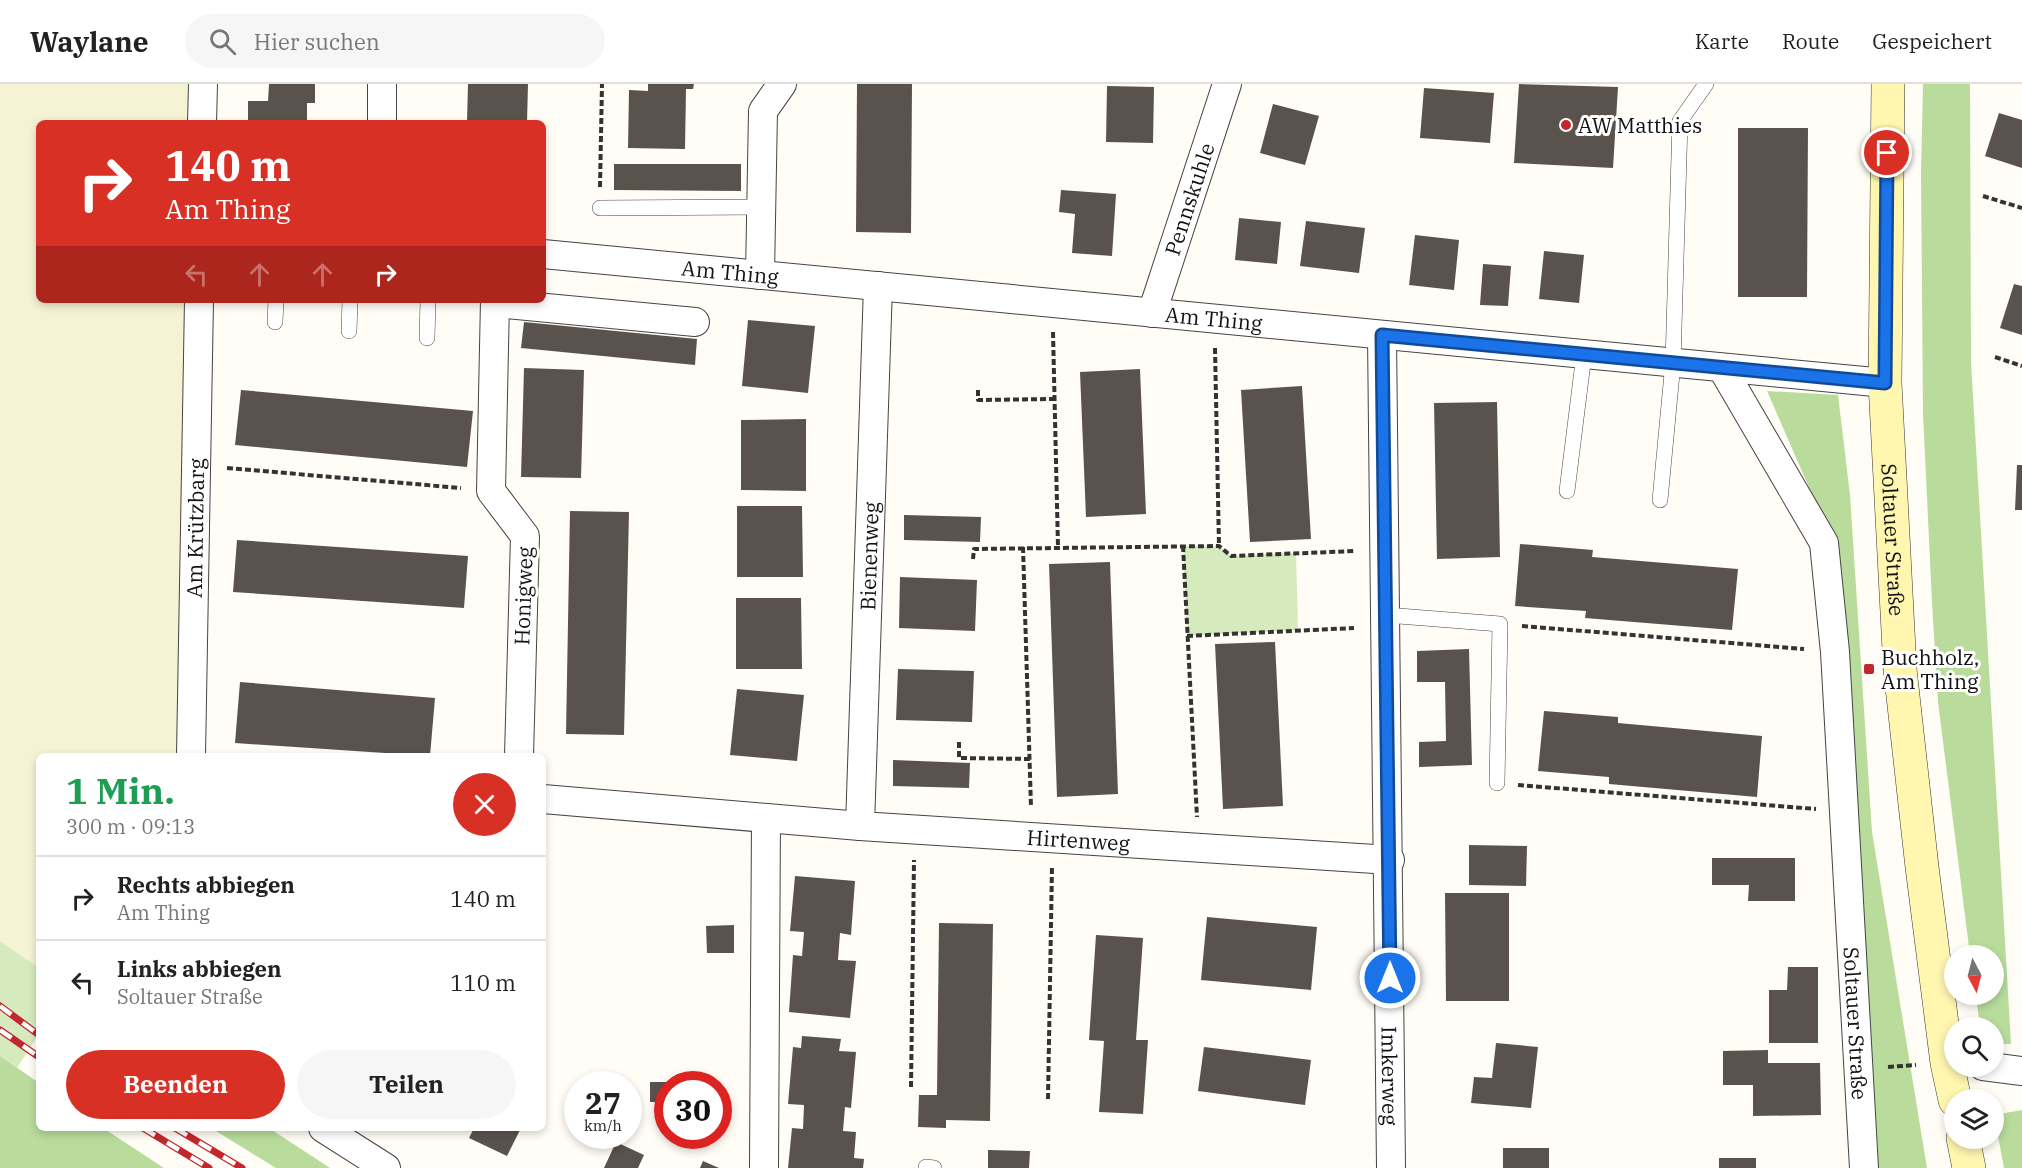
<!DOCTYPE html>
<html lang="de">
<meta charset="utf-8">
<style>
:root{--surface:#fff;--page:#f6f6f6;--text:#222;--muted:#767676;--line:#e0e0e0;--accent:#d93025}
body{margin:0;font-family:"IBM Plex Serif",serif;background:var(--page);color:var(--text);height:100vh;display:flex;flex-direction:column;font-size:22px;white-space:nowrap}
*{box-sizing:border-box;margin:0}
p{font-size:20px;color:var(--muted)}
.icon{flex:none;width:33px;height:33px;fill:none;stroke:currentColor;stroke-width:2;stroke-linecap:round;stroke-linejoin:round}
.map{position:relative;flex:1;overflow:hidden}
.sheet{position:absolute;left:36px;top:669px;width:510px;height:378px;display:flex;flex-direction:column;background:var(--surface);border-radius:9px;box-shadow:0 3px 9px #0003}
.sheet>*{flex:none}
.hud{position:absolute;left:36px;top:36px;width:510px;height:183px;border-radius:9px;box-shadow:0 3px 9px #0003;background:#d93025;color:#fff;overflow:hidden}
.needle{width:39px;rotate:173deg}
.tools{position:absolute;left:1944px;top:861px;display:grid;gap:12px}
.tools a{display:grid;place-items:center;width:60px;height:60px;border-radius:50%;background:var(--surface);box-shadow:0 3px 9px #0003;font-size:30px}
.speed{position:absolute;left:564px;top:987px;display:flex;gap:12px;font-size:30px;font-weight:700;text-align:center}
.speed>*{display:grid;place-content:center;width:78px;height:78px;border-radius:50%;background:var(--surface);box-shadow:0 3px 9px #0003;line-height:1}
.speed small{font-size:15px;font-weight:400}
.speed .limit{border:9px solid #d22;background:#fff;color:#111}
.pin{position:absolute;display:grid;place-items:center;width:51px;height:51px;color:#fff;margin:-26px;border:3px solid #fff;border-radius:50%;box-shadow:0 2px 6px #0007}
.me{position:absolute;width:66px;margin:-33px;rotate:0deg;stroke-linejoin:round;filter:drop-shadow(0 0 4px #0008)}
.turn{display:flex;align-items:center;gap:21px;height:126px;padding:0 30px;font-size:27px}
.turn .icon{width:78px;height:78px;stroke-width:2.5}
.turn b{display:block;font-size:42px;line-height:51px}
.lanes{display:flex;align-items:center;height:57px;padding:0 30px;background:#0003;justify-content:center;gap:30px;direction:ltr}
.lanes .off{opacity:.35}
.round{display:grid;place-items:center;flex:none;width:63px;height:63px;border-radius:32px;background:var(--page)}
.headline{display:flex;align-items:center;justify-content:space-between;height:102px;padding:0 30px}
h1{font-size:36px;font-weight:700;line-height:45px;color:#1e9e55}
.action{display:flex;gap:12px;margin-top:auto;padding:12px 30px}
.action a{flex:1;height:69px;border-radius:36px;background:var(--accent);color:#fff;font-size:24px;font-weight:700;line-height:69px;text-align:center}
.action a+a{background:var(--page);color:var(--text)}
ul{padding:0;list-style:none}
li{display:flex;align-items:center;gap:18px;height:84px;padding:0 30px;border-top:2px solid var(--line)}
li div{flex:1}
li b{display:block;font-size:22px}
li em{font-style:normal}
header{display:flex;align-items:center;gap:36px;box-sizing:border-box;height:84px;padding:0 30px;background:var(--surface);border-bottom:2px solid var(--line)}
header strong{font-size:28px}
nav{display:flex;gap:33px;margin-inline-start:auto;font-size:21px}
.search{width:420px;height:54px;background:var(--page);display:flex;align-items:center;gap:15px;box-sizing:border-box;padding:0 21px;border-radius:33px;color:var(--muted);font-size:22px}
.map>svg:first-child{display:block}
.farmland{fill:#f6f3d4}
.green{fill:#d5ebbd}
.forest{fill:#b9dc9c}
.building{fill:#5a524d}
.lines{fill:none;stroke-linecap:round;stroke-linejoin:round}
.lane-casing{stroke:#444;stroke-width:16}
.street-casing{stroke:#444;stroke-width:30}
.secondary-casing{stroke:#333;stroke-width:34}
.path{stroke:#333;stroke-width:4;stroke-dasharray:6 3;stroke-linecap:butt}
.lane{stroke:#fff;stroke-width:15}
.street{stroke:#fff;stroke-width:28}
.secondary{stroke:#fff6b0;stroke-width:33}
.rail-casing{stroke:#c4262e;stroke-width:7}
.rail{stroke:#fff;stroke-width:4.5;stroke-dasharray:14;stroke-linecap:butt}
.route-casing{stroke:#114b97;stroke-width:15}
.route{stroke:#1a73e8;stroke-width:10}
.poi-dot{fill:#c4262e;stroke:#fff;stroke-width:2}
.labels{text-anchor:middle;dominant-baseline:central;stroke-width:6;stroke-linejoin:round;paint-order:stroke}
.poi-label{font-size:21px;fill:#111;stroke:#fff;text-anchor:start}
.street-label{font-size:21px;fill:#111;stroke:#fff}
</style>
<header>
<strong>Waylane</strong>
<div class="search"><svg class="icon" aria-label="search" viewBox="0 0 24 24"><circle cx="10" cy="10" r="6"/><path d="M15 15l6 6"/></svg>Hier suchen</div>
<nav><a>Karte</a><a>Route</a><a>Gespeichert</a></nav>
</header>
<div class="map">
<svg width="2022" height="1084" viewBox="0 0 2022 1084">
<rect width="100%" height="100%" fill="#fffdf5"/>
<path class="farmland" d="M0 0H203L202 39H39V216H199L191 672H39V884L0 857Z"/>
<path class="green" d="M1183 462H1219L1231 472 1296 469 1298 546 1187 552Z
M0 857 39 884V950L17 984 0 972Z"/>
<path class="forest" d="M1923 0H1970L1971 278 2011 960H1994V944L1980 943 1976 911 1994 910V872L1970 871 1938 618 1932 518 1923 330 1921 89Z
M1767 307 1838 311 1850 411 1872 748 1927 1084H1872L1828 447Z
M0 972 39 999V1044H103L164 1084H0Z
M2022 1026V1084H2004L1994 1031Z
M211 1044H269L330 1084H276Z"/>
<path class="building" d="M269 0H315V19H307V39H248V17H268Z
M468 0H528L527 39H467Z
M648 0H694L693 5H686L685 65 628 64 629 6 648 7Z
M857 0H912L911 149 856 148Z
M1519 0 1618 3 1613 84 1514 79Z
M1107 2 1154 3 1153 59 1106 58Z
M1424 4 1494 9 1490 59 1420 54Z
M1273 20 1319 32 1305 81 1260 69Z
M1999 29 2022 36V84L1985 72Z
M1738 44H1808L1807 213H1738Z
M614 80H741V107L614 106Z
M1061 106 1116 110 1112 172 1072 169 1075 130 1059 128Z
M1239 134 1281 138 1277 180 1235 176Z
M1306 137 1365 144 1359 189 1300 182Z
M1415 151 1459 156 1454 206 1409 201Z
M1544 167 1584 171 1579 219 1539 215Z
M1483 180 1511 182 1508 222 1480 221Z
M2014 200 2022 202V251L2000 244Z
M748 236 815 242 808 309 742 302Z
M524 238 697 255 695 281 521 264Z
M524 284 584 286 581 394 521 393Z
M1140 285 1146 430 1086 433 1080 288Z
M1302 302 1311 455 1250 458 1241 306Z
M241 306 473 327 467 383 235 361Z
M1497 318 1500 473 1437 475 1434 319Z
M806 335V407L741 406V336Z
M2017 381H2022V426H2015Z
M737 422H802L803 493H737Z
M570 427 629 428 624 651 566 650Z
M904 431 981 433 980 458 904 456Z
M237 456 468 472 464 524 233 508Z
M1520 460 1593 466 1592 473 1738 485 1732 546 1585 534 1586 527 1515 522Z
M1110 478 1118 710 1057 713 1049 480Z
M900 493 977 496 975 547 899 544Z
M736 514H801L802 585H736Z
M1275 558 1283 722 1223 725 1215 560Z
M1469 565 1472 681 1419 683V658L1446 657 1445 598H1417V567Z
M898 585 974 587 972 638 896 636Z
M240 598 435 614 430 672 235 659Z
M737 605 804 611 797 677 730 671Z
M1544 627 1618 633V639L1762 652 1757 713 1609 700V693L1538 687Z
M893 676 970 679 969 704 893 702Z
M1469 761 1527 762 1526 802 1469 801Z
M1712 774H1795V817H1748L1749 801H1712Z
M795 792 855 797 851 851 840 849 838 876 856 877 850 934 789 928 793 871 802 872 804 848 790 847Z
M1445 809H1509V917H1446Z
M1207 833 1317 843 1311 906 1201 896Z
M939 839 993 840 990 1037 946 1036V1044L918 1043 919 1011H937Z
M734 841V869H707L706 842Z
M1096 851 1143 854 1136 956H1148L1143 1030 1099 1028 1104 957 1089 956Z
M1788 883H1818V959H1769V906H1787Z
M802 952 841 955 839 967 856 968 851 1024 845 1023 843 1047 856 1048 854 1074 864 1075 863 1084H788L792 1044 803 1045 804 1021 788 1020 793 963 801 964Z
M1496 959 1538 963 1531 1024 1471 1019 1474 993 1492 994Z
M1204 963 1311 976 1305 1021 1198 1007Z
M1768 966V979H1820L1821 1031 1753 1032V1001H1723V967Z
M650 998H687V1000H668V1018H650Z
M474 1044H521L507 1072 469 1054Z
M616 1058 644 1071 638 1084H604Z
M1503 1064H1549V1084H1503Z
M988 1066 1030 1067 1029 1084H988Z
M1719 1074H1756V1084H1719Z
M703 1077 719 1084H700Z"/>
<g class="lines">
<defs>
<path id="lane" d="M600 124 761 123
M275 238 276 216
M349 247 350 216
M427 254 428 216
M1567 407 1584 270
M1660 416 1673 279 1680 37 1706 0
M1386 531 1500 540 1497 699
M926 1083 934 1084"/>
<g id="street">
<path d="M382 0V39"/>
<path d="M202 39 203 0"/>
<path id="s1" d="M543 170 1885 299"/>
<path d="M760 191 763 27 782 0"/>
<path d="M495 216 491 407 525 452 519 672"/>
<path d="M495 219 695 238"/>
<path id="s2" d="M1152 229 1227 0"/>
<path id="s3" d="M1382 251 1391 1084"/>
<path id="s4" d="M1722 284 1824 459 1835 568 1864 1084"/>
<path id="s5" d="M191 672 199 216"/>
<path id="s6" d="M543 715 860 742 1390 776"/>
<path id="s7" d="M860 742 878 202"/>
<path d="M1983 982 2022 987"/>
<path d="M323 1044 386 1084"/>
<path d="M764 1083 766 734"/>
</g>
<g id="secondary">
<path id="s8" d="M1888 0 1885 299 1900 585 1922 783 1947 979 1955 1016"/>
<path d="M1963 1054 1969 1084"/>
</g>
</defs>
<use href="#lane" class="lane-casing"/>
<use href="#street" class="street-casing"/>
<use href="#secondary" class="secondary-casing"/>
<path class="path" d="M600 103 602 0
M1983 112 2022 124
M1053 248 1058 463
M1215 264 1219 462
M1995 273 2022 282
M978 306V316L1054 315
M227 384 461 404
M1183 462 1197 733
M1023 463 1031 723
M973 475 974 465 1219 462 1231 472 1355 467
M1522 542 1804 565
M1187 552 1354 544
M959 658V674L1030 675
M1518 701 1816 725
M1888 983 1916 981
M911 1003 914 776
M1048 1015 1052 782"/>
<use href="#lane" class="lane"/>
<use href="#street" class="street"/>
<use href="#secondary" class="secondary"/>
<defs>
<path id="rail" d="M0 922 39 951
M0 946 39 973
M143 1044 209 1084
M175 1044 242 1084"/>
</defs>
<use href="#rail" class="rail-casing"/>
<use href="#rail" class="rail"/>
</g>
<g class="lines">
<defs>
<path id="route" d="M1390 894 1382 251 1885 299 1887 69"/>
</defs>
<use href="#route" class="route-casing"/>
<use href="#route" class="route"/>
</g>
<g class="poi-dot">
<circle cx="1566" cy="41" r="6"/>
<rect x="1863" y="579" width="12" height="12" rx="3"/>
</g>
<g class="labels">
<g class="poi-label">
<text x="1578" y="41">AW Matthies</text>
<text x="1881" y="573">Buchholz,<tspan x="1881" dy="24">Am Thing</tspan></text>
</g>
<g class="street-label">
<text stroke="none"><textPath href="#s2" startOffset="120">Pennskuhle</textPath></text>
<text stroke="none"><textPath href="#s1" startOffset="188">Am Thing</textPath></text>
<text stroke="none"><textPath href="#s1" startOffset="674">Am Thing</textPath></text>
<text stroke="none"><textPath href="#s5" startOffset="228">Am Krützbarg</textPath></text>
<text stroke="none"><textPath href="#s8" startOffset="456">Soltauer Straße</textPath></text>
<text stroke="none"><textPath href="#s7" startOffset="270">Bienenweg</textPath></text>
<text transform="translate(523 512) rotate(-88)">Honigweg</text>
<text stroke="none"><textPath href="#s6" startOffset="537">Hirtenweg</textPath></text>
<text stroke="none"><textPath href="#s4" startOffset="684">Soltauer Straße</textPath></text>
<text stroke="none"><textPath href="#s3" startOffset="741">Imkerweg</textPath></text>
</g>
</g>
</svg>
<div class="tools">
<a><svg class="needle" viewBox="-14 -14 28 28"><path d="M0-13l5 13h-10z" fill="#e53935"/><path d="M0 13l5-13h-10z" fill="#767676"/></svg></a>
<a><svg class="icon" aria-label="search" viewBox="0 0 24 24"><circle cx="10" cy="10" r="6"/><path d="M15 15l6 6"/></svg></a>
<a><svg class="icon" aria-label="layers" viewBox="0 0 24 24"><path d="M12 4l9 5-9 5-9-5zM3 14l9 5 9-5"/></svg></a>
</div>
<div class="speed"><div>27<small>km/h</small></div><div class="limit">30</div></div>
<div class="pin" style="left:1887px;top:69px;background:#d93025"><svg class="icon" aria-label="arrive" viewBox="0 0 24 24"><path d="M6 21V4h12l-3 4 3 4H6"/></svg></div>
<svg class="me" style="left:1390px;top:894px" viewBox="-20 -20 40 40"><circle r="17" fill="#1a73e8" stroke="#fff" stroke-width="3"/><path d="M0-11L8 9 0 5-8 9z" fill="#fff"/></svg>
<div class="hud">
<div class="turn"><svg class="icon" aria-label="right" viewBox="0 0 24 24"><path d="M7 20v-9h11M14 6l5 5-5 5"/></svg><div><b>140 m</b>Am Thing</div></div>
<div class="lanes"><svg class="icon off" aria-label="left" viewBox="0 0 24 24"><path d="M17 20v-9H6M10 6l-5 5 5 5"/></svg><svg class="icon off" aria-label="ahead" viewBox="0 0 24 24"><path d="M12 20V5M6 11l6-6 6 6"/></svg><svg class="icon off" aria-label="ahead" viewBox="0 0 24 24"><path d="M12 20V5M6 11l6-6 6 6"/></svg><svg class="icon" aria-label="right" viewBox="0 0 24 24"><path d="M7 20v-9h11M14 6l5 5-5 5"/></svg></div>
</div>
<section class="sheet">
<div class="headline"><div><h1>1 Min.</h1><p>300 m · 09:13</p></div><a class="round" style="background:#d93025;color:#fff"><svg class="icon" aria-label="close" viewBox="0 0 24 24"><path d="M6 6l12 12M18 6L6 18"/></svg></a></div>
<ul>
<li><svg class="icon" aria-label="right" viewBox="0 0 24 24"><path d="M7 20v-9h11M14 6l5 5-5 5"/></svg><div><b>Rechts abbiegen</b><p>Am Thing</p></div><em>140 m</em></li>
<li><svg class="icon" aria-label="left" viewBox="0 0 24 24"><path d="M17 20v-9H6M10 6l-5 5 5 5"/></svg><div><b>Links abbiegen</b><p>Soltauer Straße</p></div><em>110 m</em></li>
</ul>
<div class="action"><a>Beenden</a><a>Teilen</a></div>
</section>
</div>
